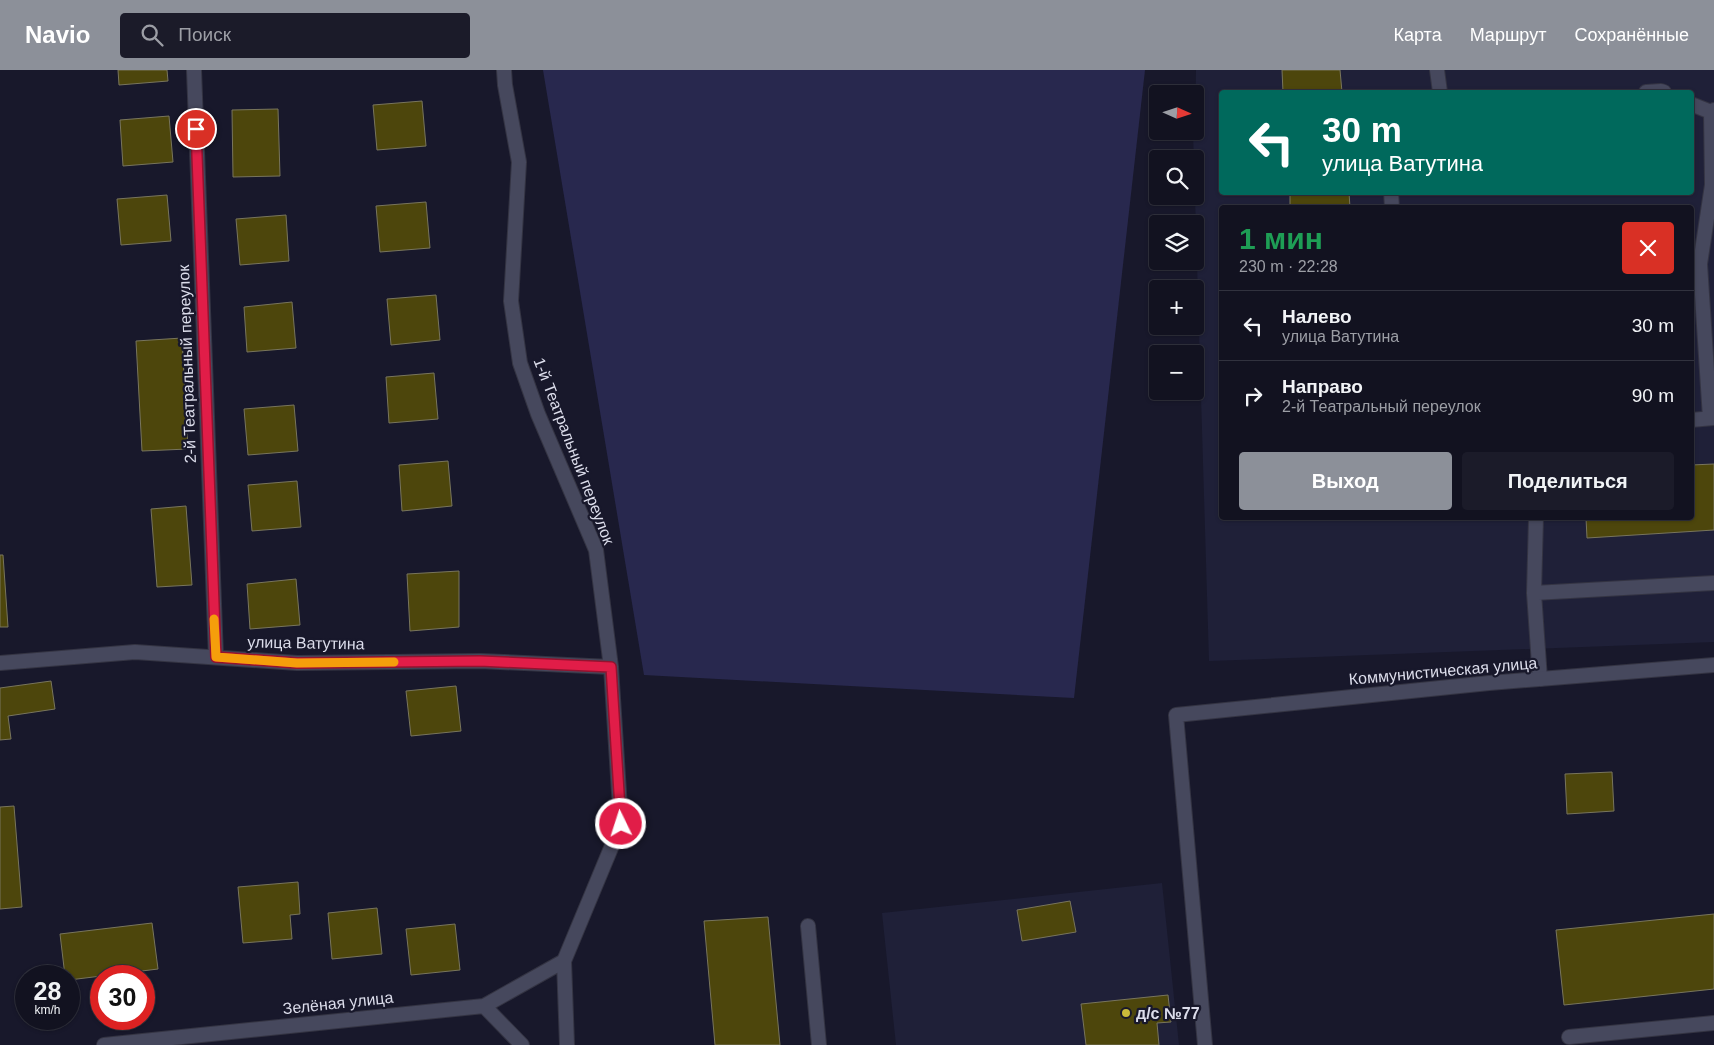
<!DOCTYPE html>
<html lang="ru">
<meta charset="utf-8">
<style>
:root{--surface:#121220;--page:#1b1b29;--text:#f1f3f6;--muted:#9c9ea5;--line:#31323e;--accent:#8c9099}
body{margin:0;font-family:Helvetica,sans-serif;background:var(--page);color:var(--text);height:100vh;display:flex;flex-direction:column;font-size:19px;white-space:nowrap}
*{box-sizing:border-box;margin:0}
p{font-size:16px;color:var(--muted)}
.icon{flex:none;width:28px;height:28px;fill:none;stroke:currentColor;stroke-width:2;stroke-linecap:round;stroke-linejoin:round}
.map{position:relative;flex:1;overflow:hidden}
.drawer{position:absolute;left:1219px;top:135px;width:475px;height:315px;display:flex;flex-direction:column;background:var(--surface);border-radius:5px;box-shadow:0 1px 4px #0004,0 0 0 1px var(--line)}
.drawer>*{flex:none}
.banner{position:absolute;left:1219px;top:20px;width:475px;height:105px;border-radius:5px;box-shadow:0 1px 4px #0004,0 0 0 1px var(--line);background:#00695c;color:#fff;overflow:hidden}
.needle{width:32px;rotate:93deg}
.fabs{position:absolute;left:1149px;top:15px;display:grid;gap:10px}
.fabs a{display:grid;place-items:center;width:55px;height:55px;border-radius:5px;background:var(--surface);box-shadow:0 1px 4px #0004,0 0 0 1px var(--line);font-size:25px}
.speed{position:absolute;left:15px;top:895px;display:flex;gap:10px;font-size:25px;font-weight:700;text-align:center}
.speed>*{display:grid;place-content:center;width:65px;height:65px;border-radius:50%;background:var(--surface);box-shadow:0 1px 4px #0004,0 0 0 1px var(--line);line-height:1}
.speed small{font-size:12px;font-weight:400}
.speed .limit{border:8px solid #d22;background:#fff;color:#111}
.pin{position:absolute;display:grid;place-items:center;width:42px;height:42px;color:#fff;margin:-21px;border:2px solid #fff;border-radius:50%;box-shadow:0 1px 5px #0007}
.me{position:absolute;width:55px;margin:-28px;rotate:356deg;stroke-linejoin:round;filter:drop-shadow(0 0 4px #0008)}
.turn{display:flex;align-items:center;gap:18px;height:105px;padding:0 20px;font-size:22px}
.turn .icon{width:65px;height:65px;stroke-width:2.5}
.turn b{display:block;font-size:35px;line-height:42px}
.round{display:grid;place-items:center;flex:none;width:52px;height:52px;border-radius:5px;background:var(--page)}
.summary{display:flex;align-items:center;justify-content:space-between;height:85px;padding:0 20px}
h1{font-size:30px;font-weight:800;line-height:38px;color:#1e9e55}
.primary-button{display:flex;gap:10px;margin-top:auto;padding:10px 20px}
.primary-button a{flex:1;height:58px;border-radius:5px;background:var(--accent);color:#fff;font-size:20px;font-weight:800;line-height:58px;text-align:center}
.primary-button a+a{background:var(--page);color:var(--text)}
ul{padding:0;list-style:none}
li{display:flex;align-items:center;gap:15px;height:70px;padding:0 20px;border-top:1px solid var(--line)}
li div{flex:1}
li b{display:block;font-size:19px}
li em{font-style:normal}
header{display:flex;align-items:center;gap:30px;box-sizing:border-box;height:70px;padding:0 25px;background:var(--accent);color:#fff}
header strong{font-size:24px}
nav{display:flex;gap:28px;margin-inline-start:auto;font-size:18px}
.search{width:350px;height:45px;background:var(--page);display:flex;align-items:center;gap:12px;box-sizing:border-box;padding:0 18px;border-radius:5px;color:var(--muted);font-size:19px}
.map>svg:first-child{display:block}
.built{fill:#1f2038;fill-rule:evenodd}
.green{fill:#28284e}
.building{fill:#4d460c;stroke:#78755d}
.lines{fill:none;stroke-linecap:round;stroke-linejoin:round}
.service-casing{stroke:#343443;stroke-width:16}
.minor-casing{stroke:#343443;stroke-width:16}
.service{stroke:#46485d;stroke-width:14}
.minor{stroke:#46485d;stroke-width:14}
.route-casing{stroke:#92132f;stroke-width:12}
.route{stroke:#e11d48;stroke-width:9}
.slow{stroke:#f59e0b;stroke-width:9}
.poi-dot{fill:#caba3a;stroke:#18182b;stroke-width:2}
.labels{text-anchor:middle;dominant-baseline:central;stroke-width:4.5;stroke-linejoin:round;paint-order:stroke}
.street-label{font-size:16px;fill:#dcddeb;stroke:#18182b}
.poi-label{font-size:16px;font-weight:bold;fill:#dcddeb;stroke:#18182b;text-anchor:start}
</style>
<header>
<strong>Navio</strong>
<div class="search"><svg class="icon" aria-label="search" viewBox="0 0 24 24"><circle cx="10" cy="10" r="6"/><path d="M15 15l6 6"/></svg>Поиск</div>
<nav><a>Карта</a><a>Маршрут</a><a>Сохранённые</a></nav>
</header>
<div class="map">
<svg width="1714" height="975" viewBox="0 0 1714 975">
<rect width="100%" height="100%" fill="#18182b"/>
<path class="built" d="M1196 0H1714V572L1209 591 1193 61H1195ZM1221 22H1691V122H1221ZM1221 138H1691V448H1221Z
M1162 813 1179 975H896L882 843Z"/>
<path class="green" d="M543 0H1145L1074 628 644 605Z"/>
<path class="building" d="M118 0H167L168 11 119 15Z
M1282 0H1340L1342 22H1283Z
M422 31 426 76 377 80 373 35Z
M278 39 280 106 233 107 232 40Z
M169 46 173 92 123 96 120 50Z
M1290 122H1349L1350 138H1290Z
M167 125 171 171 121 175 117 129Z
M426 132 430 178 380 182 376 136Z
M286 145 289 191 240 195 236 149Z
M436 225 440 270 391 275 387 229Z
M292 232 296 278 247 282 244 237Z
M182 268 188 379 142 381 136 271Z
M434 303 438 349 389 353 386 307Z
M294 335 298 381 248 385 244 339Z
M448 391 452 436 402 441 399 395Z
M1714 394V460L1587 468 1586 448H1691V395Z
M297 411 301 457 252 461 248 415Z
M186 436 192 515 157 517 151 439Z
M0 485H3L8 557H0Z
M459 501V557L410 561 407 504Z
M296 509 300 555 250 559 247 514Z
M51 611 55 639 8 646 11 669 0 670V618Z
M456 616 461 661 411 666 406 621Z
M1612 702 1614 741 1567 744 1565 704Z
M14 736 22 837 0 839V737Z
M298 812 300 844 290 845 292 869 243 873 238 817Z
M1070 831 1076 862 1022 871 1017 840Z
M377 838 382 884 332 889 328 843Z
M1714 844V919L1564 935 1556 860Z
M768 847 780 975H715L704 851Z
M152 853 158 899 69 910V906H65L60 864Z
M455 854 460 900 411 905 406 859Z
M1168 925 1171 952 1157 953 1159 975H1086L1081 934Z"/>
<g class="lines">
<defs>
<path id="service" d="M1437 0 1440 22
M1646 22 1661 21 1664 22
M1691 34 1711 42
M1712 115 1711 42 1714 40
M1391 122 1392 138
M1710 348 1700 194 1712 115H1714
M1691 350 1714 348
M1536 448 1534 523 1714 513
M1534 523 1540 609
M808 856 819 975
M1569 967 1714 953"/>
<path id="minor" d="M194 0 216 587
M504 0 505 15 519 92 511 231 520 293 538 344 596 480 611 597 621 754 564 891 567 975
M0 593 135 582 297 593 480 591 611 597
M484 936 522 975
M104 975 484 936 564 891
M1205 975 1176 645 1489 613 1714 595"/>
</defs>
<use href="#service" class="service-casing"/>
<use href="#minor" class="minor-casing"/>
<use href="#service" class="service"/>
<use href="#minor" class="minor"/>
</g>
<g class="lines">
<defs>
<path id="route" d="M196 59 216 587 297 593 480 591 611 597 621 754"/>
</defs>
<use href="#route" class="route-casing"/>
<use href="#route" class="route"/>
<path class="slow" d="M214 549 216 587 297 593 394 592"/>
</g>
<circle class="poi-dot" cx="1126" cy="943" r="5"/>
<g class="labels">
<g class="street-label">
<text transform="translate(187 294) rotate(-92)">2-й Театральный переулок</text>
<text transform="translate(574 381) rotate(69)">1-й Театральный переулок</text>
<text transform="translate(306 573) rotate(1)">улица Ватутина</text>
<text transform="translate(1443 601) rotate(-5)">Коммунистическая улица</text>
<text transform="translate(338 933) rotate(-6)">Зелёная улица</text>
</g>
<g class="poi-label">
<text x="1136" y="943">д/с №77</text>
</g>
</g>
</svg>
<div class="fabs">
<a><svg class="needle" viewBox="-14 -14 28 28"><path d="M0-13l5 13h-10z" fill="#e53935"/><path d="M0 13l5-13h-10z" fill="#9c9ea5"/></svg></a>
<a><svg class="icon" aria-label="search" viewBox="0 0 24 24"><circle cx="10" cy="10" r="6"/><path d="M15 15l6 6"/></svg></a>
<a><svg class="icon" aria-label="layers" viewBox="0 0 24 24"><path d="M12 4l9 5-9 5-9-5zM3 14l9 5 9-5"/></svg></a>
<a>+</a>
<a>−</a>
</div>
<div class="speed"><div>28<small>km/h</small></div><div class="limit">30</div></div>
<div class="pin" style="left:196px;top:59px;background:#d93025"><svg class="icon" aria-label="arrive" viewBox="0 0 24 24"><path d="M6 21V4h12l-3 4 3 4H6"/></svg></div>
<svg class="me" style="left:621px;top:754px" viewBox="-20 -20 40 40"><circle r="17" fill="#e11d48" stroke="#fff" stroke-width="3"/><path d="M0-11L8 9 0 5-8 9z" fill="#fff"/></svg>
<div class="banner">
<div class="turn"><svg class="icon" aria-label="left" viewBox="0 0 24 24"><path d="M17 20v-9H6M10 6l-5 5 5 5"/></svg><div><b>30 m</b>улица Ватутина</div></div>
</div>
<section class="drawer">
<div class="summary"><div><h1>1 мин</h1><p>230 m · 22:28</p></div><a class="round" style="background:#d93025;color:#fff"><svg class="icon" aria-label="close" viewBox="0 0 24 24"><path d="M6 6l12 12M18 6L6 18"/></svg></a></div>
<ul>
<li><svg class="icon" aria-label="left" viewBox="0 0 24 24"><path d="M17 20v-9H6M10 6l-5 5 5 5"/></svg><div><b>Налево</b><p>улица Ватутина</p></div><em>30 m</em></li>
<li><svg class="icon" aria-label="right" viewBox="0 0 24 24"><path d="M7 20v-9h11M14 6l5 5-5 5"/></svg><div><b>Направо</b><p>2-й Театральный переулок</p></div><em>90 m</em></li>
</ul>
<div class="primary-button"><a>Выход</a><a>Поделиться</a></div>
</section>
</div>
